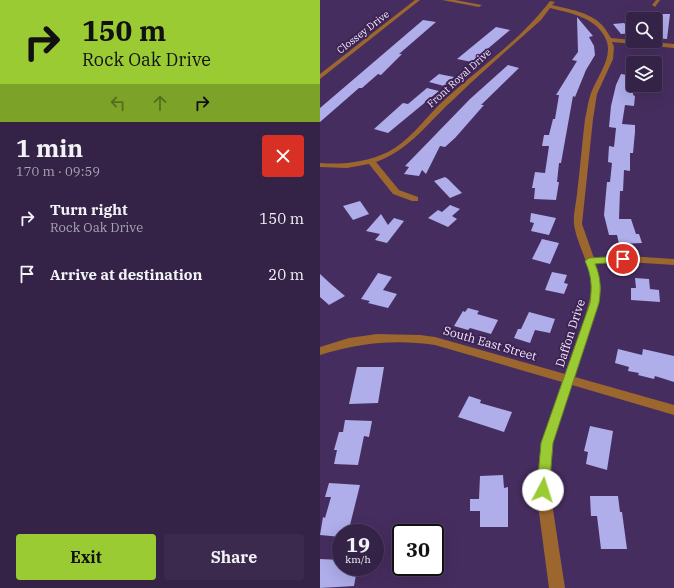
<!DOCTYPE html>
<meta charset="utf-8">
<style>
:root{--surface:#342247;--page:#3c2a4e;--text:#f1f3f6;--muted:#a9a4b4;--line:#4e3f60;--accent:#9bcb33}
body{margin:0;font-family:"IBM Plex Serif",serif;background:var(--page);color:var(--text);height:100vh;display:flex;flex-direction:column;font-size:15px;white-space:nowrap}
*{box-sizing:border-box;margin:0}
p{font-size:13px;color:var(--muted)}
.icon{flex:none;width:22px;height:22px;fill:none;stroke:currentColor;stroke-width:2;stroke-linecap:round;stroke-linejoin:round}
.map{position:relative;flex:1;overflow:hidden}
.details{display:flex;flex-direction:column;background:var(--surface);width:320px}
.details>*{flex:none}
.banner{background:#9bcb33;color:#111;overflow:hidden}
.fabs{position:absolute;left:306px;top:12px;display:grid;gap:8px}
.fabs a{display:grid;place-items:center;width:36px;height:36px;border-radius:4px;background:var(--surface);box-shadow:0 4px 16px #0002,0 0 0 1px var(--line);font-size:20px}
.speed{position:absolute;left:12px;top:524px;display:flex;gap:8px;font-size:20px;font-weight:700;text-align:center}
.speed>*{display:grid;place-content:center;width:52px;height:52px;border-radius:50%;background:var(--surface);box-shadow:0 4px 16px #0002,0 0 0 1px var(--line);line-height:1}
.speed small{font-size:10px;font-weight:400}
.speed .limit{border:2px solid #111;border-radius:6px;background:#fff;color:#111}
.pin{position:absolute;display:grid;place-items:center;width:34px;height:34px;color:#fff;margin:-17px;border:2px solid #fff;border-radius:50%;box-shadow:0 1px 4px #0007}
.me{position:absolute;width:44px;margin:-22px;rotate:5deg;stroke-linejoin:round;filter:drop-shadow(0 0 3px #0008)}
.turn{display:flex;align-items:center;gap:14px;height:84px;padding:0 16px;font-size:18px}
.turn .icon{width:52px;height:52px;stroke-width:2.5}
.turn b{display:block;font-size:28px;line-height:34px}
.lanes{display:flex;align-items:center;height:38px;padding:0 16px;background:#0003;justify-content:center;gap:20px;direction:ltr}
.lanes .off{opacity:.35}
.round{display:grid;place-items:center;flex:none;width:42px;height:42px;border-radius:4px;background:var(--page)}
.overview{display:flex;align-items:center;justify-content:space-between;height:68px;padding:0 16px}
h1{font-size:24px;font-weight:700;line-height:30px}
.primary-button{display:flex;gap:8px;margin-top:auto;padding:8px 16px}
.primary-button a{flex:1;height:46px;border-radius:4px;background:var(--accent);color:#111;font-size:16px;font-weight:700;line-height:46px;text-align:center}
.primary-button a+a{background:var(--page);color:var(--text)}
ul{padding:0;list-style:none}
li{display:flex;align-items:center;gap:12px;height:56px;padding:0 16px}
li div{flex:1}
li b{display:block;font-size:15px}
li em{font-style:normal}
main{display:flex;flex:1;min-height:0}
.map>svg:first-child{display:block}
.building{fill:#afadea}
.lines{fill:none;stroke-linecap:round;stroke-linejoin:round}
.street{fill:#9b672e;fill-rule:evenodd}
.route{fill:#9bcb33;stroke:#658421}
.labels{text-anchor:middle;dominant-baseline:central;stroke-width:4;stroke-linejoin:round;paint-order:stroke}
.far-street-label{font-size:10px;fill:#f3ebfd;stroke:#3c2353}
.street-label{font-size:12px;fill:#f3ebfd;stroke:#3c2353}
</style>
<main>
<section class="details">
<div class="banner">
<div class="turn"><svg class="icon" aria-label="right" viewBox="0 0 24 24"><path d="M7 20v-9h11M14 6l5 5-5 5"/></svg><div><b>150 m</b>Rock Oak Drive</div></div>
<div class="lanes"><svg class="icon off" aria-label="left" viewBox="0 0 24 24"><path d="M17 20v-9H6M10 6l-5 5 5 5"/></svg><svg class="icon off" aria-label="ahead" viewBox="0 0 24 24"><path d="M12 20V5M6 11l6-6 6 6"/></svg><svg class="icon" aria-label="right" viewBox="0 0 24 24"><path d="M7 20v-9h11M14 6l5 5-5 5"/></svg></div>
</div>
<div class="overview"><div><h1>1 min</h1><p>170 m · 09:59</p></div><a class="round" style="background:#d93025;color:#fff"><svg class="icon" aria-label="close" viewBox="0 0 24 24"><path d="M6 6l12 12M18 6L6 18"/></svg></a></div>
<ul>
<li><svg class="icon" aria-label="right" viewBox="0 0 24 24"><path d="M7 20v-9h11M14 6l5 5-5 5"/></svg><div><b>Turn right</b><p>Rock Oak Drive</p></div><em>150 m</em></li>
<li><svg class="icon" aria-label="arrive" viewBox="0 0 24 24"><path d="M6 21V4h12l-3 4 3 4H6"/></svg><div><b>Arrive at destination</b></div><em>20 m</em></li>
</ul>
<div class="primary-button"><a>Exit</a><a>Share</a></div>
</section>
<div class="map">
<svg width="354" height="588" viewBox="0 0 354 588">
<rect width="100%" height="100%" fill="#462d5f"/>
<path class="building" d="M335 14H350L347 39 335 38Z
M257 17 273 36 269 37 274 46 275 55 266 70 255 97 253 96 241 163H239L237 182H239L236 200 214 199 215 188H212L215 172 225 173 229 146H222L224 135H229L233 119H235L239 95H236L257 61 252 60 258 52Z
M103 20 116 22 79 54H82L61 75 58 74 42 88H39L0 122V108Z
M304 23 313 31V33L301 34 293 24Z
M176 27 190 30 152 62 137 59Z
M188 65 199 68 161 105H164L135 138 125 147 120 146 106 174 102 170 99 176 84 174 89 167 85 166 150 99Z
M119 74 134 77 124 86 109 82Z
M301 74 313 76V95L315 96 314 106 305 105 302 124 315 125V132L313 153H310V171L304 170 303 191H300L299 219H311L316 234H319L322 243 299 244 297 235H289L284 215 287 182H290L292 163 288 162 289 146 294 147 296 128 289 127 291 106 296 85Z
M107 88 119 91 68 133 54 129 83 103 88 104Z
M125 177 128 179 142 193 130 198 114 181Z
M40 201 49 214 33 220 23 206Z
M130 205 140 209 132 216 137 219 128 227 108 218 118 210 122 212Z
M211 213 236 218 229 235 211 231 214 223 210 222Z
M61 214 68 225 74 218 84 221 67 243 55 240 60 234 46 231Z
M222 239 239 243 230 264 212 259Z
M232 272 247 275 244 283 248 284 244 294 225 290Z
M58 273 72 277 63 290 77 294 68 308 48 303 50 301 41 299Z
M0 274 12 285 25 296 9 305 0 297Z
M315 278 329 279 330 289 339 290 340 302 311 300V288H316Z
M148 308 159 311 157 314 178 320 171 334 150 328 148 330 134 326 143 311 145 312Z
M209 312 235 319 230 333 215 330 210 343 194 338 198 329H201Z
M298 349 322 355 323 349 354 356V382L335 376 334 379 318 375 319 373 308 371 309 367 295 363Z
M37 367H64L58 403 29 404Z
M149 396 161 400 160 403 192 412 184 432 138 417Z
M25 420 52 421 49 437 44 436 38 465 14 464 17 450H14L19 432H23Z
M270 426 293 431 287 470 266 464 268 452 264 451Z
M183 475 184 488 188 487V527H160V511H150V499H159L160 476Z
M9 483 40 485 28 533H21V537L0 535 3 517 5 518 11 497H5Z
M270 496H298L300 512H302L307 549H281L277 516H271Z
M0 559 21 560V567L37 569 34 586 0 588Z"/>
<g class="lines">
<path class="street" d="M95 0H100L0 79V74Z
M122 0H135L162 5 159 7Z
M336 0H340L335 7 332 5Z
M230 1 235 2 232 5C248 9 270 12 282 25 286 29 288 34 291 38L354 44V48L292 42 294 47 293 59 277 94 273 119 262 224 274 258 308 256 354 259V265L308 262 276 264 281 288 279 303 255 377 354 405V415L252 385 233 443 230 490 245 588H229L216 490 221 443 242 382 115 345C75 339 39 343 0 355V347L29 338 57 334 100 335 115 337 245 374C252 352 271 309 271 287 271 264 257 246 254 224 253 215 256 204 257 194 260 169 262 144 265 119 267 111 268 101 271 93 277 77 292 59 287 42 279 18 251 13 230 8L221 20C192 46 163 71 135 98 109 121 90 150 56 162L79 190 98 197V201H92L73 194 49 164 27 168 0 167V163C23 165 47 162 68 152 89 141 103 121 119 105 156 70 200 41 230 1Z"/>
</g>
<path class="route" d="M303 256 307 259 306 261 275 264C281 277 281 289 279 303L233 443 229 490 227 495 223 496 218 495 217 490 221 443 270 303C272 288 272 276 265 261L269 258Z"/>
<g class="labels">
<g class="far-street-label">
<text transform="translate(43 32) rotate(-38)">Clossey Drive</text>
<text transform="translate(139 78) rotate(-42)">Front Royal Drive</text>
</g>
<g class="street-label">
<text transform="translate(250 333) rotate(-72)">Daffon Drive</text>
<text transform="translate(170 343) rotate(16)">South East Street</text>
</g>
</g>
</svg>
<div class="fabs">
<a><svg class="icon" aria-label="search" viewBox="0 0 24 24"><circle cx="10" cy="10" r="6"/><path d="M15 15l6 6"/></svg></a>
<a><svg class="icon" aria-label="layers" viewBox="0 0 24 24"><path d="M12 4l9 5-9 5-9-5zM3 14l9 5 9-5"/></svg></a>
</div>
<div class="speed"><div>19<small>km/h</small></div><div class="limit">30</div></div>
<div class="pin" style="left:303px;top:259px;background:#d93025"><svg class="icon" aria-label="arrive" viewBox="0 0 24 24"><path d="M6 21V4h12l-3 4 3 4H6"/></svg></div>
<svg class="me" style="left:223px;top:490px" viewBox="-20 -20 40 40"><circle r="19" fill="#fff"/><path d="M0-13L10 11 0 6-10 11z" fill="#9bcb33"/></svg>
</div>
</main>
